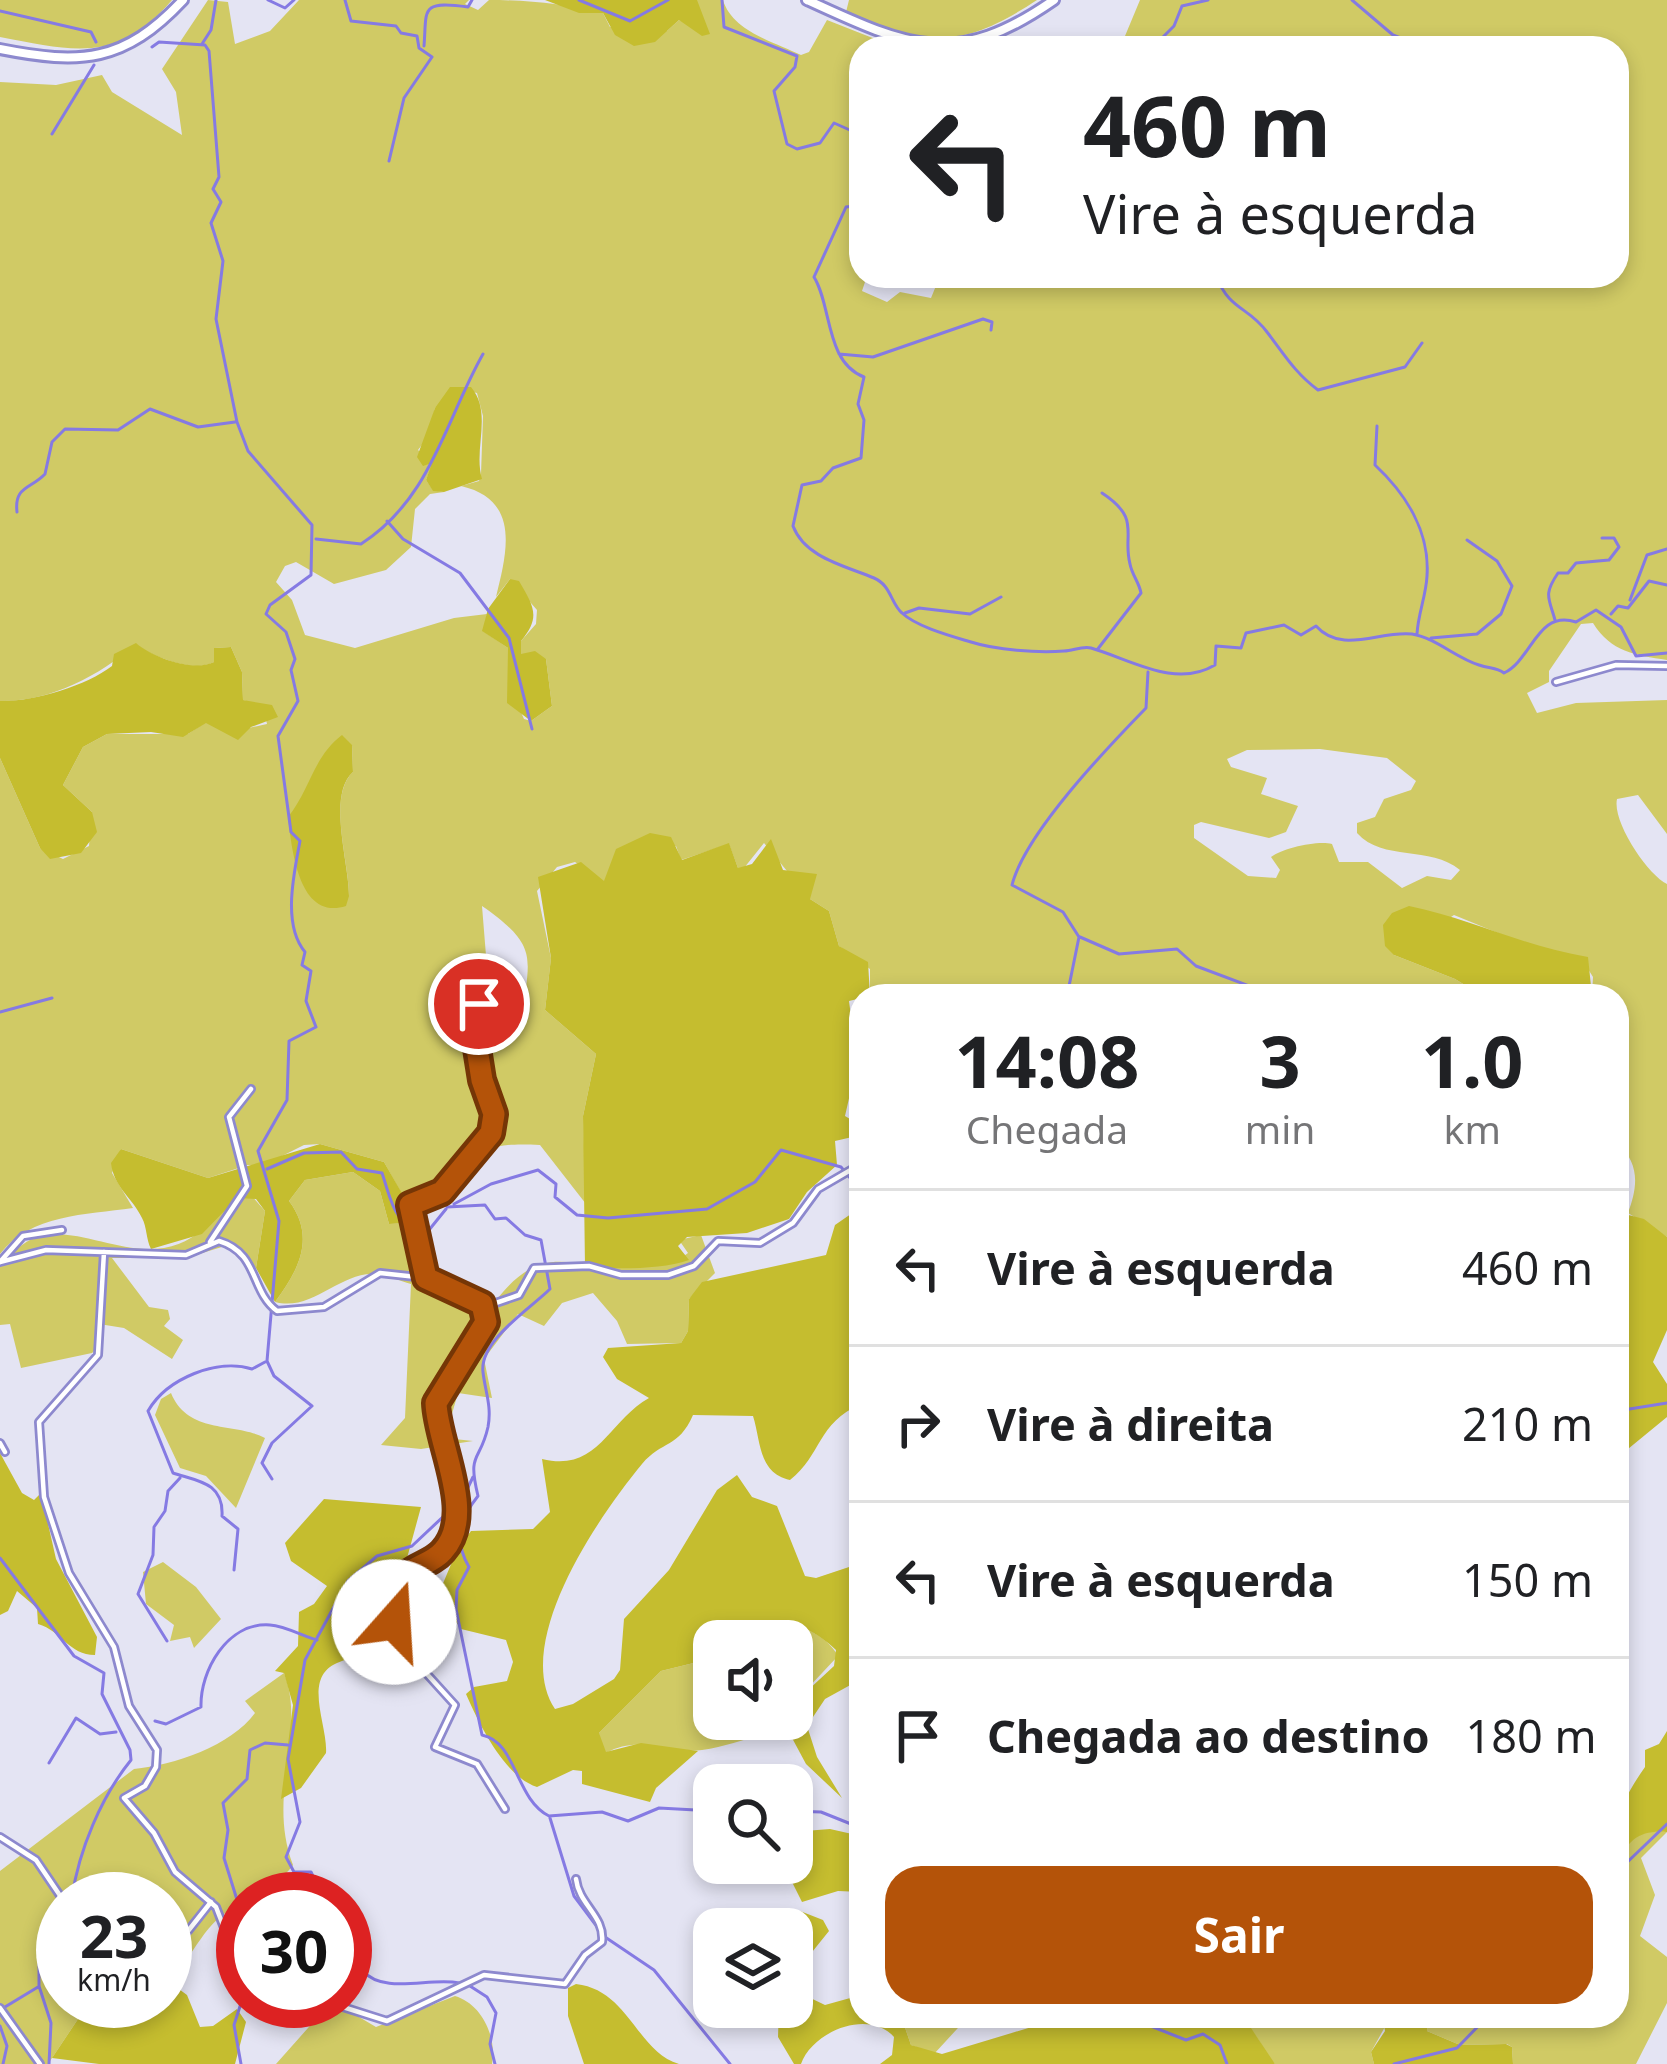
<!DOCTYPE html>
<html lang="pt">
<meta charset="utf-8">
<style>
:root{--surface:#fff;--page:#f2f2f2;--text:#202124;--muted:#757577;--line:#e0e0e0;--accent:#b45309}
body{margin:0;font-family:"Noto Sans",sans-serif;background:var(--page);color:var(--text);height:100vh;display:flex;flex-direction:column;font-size:45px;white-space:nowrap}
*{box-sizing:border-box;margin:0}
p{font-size:39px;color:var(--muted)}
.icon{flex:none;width:66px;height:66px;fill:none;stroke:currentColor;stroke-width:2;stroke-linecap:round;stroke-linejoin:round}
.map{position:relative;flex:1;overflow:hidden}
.drawer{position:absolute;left:849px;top:984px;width:780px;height:1044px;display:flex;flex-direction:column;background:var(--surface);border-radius:36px;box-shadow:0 6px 18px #0003}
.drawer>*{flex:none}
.top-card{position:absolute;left:849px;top:36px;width:780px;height:252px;border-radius:36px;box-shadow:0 6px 18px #0003;background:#fff;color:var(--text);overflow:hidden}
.buttons{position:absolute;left:693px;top:1620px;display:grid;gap:24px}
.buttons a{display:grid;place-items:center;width:120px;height:120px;border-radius:24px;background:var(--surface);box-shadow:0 6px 18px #0003;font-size:60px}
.speed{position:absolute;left:36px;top:1872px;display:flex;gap:24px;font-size:60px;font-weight:700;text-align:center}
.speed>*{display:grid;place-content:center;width:156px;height:156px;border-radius:50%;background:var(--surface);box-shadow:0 6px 18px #0003;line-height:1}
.speed small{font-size:30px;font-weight:400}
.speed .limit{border:18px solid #d22;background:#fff;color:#111}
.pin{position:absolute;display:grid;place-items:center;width:102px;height:102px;color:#fff;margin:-51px;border:6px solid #fff;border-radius:50%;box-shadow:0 3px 12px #0007}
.me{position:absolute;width:132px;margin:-66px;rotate:19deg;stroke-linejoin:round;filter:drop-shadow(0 0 9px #0008)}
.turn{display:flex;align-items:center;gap:42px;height:252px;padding:0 36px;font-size:54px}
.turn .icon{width:156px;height:156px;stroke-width:2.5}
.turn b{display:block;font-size:84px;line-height:102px}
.eta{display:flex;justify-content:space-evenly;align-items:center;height:204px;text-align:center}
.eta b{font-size:72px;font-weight:700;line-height:84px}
.primary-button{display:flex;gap:24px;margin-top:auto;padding:24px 36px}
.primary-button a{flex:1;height:138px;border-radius:36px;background:var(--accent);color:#fff;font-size:48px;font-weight:700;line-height:138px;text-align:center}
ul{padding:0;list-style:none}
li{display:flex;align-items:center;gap:36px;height:156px;padding:0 36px;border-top:3px solid var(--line)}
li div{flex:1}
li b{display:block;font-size:45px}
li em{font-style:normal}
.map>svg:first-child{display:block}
.green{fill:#d0ca65;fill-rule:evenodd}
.forest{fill:#c5bd2f}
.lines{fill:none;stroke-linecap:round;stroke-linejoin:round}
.stream{stroke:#857ae3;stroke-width:3}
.street-casing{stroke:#8d89ce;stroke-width:10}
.secondary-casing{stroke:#8d89ce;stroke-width:14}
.street{stroke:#fff;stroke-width:4.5}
.secondary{stroke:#fff;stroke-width:8}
.route-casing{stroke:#753606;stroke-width:30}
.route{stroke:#b45309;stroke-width:21}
</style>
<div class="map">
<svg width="1667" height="2064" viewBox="0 0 1667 2064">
<rect width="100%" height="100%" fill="#e4e4f3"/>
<path class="green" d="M0 0H172C117 64 75 51 0 37Z
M208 0 228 2 235 44 270 31 299 0H469L465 4 478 10 489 0C529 0 566 4 603 13L610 27 667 31 679 20 692 25 697 0H723C732 31 774 42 801 55L809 52 827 20 898 48H861V276H867L862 291 887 302 900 292 931 298 940 276H1617V48H1120L1140 0H1667V660C1635 655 1611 652 1593 623L1581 624 1549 671V682L1527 693 1537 713 1576 703 1667 700V834L1638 795 1617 799C1612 822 1648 875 1667 884V1237L1628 1213C1638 1186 1640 1164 1617 1142V996H1592L1593 977 1580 956 1547 953 1454 915 1394 955 1455 979 1483 996H870V969L839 946 829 911 810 899 764 843 744 868H738L729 844 681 860 676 846 604 882 575 862 557 867 537 891 551 958 545 1010 596 1054 583 1116 586 1204 540 1145C471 1141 483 1157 443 1201L408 1205 384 1162 320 1144 304 1145 262 1166 248 1165 208 1178 121 1149 112 1173 133 1208C85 1215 31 1214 0 1254V758L40 848 63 859 89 846 92 812 63 785 83 747 107 734H188L206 722C231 736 241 729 267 724L263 706 243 700 242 672 231 647 214 648V662C194 673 153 657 135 644 100 676 49 702 0 701V82L56 85 102 75 112 92 182 135 176 92 162 69ZM467 391 477 393 483 416 481 474 479 481 461 486C521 500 507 552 496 597L510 579 537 610 536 624 521 641V655L546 659 552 706 531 721 524 719 511 690 508 648 483 631 487 614 454 618 355 648 305 635 292 600 276 582 285 566 296 562 334 584 386 570 411 547 415 509 430 494 444 492 433 490 426 480 433 463 418 450 428 437 435 408ZM352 745 353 772C327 796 349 861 349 896L288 818ZM1320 749 1387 758 1416 781 1411 790 1384 799 1375 817 1357 823V833C1383 862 1430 845 1460 870L1451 880 1427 876 1402 888 1368 862H1339L1332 844C1318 840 1283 848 1271 857L1280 870 1276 878 1248 876 1194 838V825L1201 822 1269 838 1286 832 1298 806 1261 794 1267 778 1231 767 1227 759 1247 750ZM482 906C547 951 524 961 523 1028L476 1021 487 968Z
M849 0H1037C963 49 926 48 846 12Z
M353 1172 380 1191 389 1224 410 1223C426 1265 450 1294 498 1298 552 1230 582 1282 653 1263 669 1259 673 1264 688 1253L679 1240 701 1235 715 1273 689 1299 688 1331 681 1343 627 1344 617 1321 593 1293 562 1303 544 1326 518 1314 484 1359 492 1398 458 1393 445 1438 473 1441 421 1449 381 1445 405 1418 411 1284C400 1281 386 1274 374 1274 340 1272 312 1312 275 1302 299 1270 316 1237 289 1201L305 1180Z
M250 1194 265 1211 256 1268 225 1246 186 1258H112L149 1307 168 1310 170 1319 164 1326 183 1340 172 1359 124 1328 99 1324V1346L92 1353 21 1368 10 1324 0 1325V1257C20 1251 27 1235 51 1234 89 1233 125 1254 164 1248 207 1241 216 1204 250 1194Z
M171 1393C188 1435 236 1422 265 1438L236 1508 206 1476 180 1468 155 1415 161 1399Z
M163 1562 196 1587 221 1619 194 1648 190 1637 170 1641 174 1625 146 1604 143 1572Z
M769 1620C792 1620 827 1634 838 1656L792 1705V1641H767Z
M714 1658V1719H785L787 1731C757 1733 732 1746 702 1750 668 1754 639 1734 606 1753L600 1749 599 1733 661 1671Z
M284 1673C307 1732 266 1795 293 1865 286 1876 256 1898 243 1899V1905C203 1916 196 1959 165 1983V1899H63V2001H90L48 2064H0V1871L134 1769C174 1765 231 1746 255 1713L245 1701Z
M1667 1832 1641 1858 1655 1895 1640 1936 1667 1957V2003L1636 2064H1513L1512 2047 1507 2044 1460 2045 1427 2031 1428 2016H1617C1617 1977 1605 1866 1631 1839 1640 1830 1656 1831 1667 1832Z
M455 1996C482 2004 497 2037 492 2064H276L332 2001 376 2027Z
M901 2016H969L934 2054 911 2045Z
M1139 2016H1382L1386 2025 1371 2052 1374 2064H1275C1265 2054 1261 2041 1252 2031 1229 2005 1172 2038 1139 2016Z"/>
<path class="forest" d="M545 0H697L710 34 702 36 679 20 655 42 634 46 615 35 603 13H579Z
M450 387H471C493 413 473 449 482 479L444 492 433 491 426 480 432 463 423 466 417 457 435 408Z
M510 579 519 581C534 607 541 617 521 641V654L535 651 546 659 552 706 531 721 507 703 508 648 482 631 488 609Z
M136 643C153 658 194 672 214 662V648L231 647 242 672 243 700 272 705 278 717 251 727 238 740 206 723 183 737 151 732 107 734 83 747 63 785 92 812 97 832 81 853 50 859 40 848 0 758V701C33 702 86 686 112 666L114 654Z
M342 735 352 745 353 772C327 795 349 862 349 896L346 906C299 921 292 851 288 817 310 790 313 757 342 735Z
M650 833 671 837 682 860 729 843 738 868 752 864 771 839 783 870 817 874 810 899 829 911 839 946 868 962 870 996 849 1001 857 1063 845 1116 860 1125 861 1135 835 1141 837 1165 807 1192 789 1219 747 1233 687 1237 678 1246 689 1260C661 1270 616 1269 585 1267L583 1116 596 1054 545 1010 551 958 538 877 581 862 604 881 616 849Z
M1409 906C1472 919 1525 947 1588 957L1592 996H1483L1455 979 1394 955 1385 946 1383 925 1392 913Z
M320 1144 384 1162 407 1202 410 1223 389 1224 380 1191 353 1172 305 1180 289 1201C316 1237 299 1270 275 1302L256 1268 265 1211 256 1199 237 1198 202 1234 151 1249C146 1239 147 1227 142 1218 132 1197 114 1188 111 1163L121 1149 208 1178Z
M861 1207V1404C817 1423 822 1455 790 1480 758 1473 761 1441 753 1416L693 1415C678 1449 662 1440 642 1464 599 1516 511 1643 555 1709L573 1704 614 1679 620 1670 624 1619 669 1570 717 1490 737 1475 752 1497 777 1506 805 1576 816 1578 861 1563V1714L854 1683 825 1699 807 1726 817 1757 842 1798 806 1764 784 1723 792 1719V1705L834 1666 836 1650C819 1633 792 1619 768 1620L767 1641H714V1658L661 1671 599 1733 606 1752 641 1743 698 1751 656 1788 650 1802 582 1784V1771L573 1770 537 1787C505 1777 479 1724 466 1694L474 1687 507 1681 513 1662 506 1640 461 1629 448 1610 434 1605 457 1550 471 1531 533 1529 550 1512 542 1459C598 1473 608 1421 649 1398L617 1379 603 1357 608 1348 681 1343 688 1331 689 1299 702 1282 826 1255 835 1225Z
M1617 1212 1644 1219 1667 1237V1330L1653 1362 1667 1384V1417L1617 1458Z
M0 1453 22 1493 34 1500 41 1493 56 1559 97 1637 95 1655C69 1655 62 1631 38 1624L37 1608 17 1591 8 1611 0 1615Z
M324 1499 421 1507 383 1646C368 1653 352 1657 337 1663 302 1678 328 1725 326 1753L301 1788 281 1799 293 1705 284 1673 275 1671 298 1646 299 1612 314 1604 327 1586 291 1561 285 1543Z
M1667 1731V1832C1639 1830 1629 1839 1617 1864 1617 1816 1618 1806 1645 1767V1750L1659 1744Z
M830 1829 861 1836V1892L838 1891 802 1902 789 1876 762 1870 764 1863H792V1832Z
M800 1911 823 1920 829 1931 800 1967 802 1994 825 2005 861 1995V2016H901L911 2045 942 2054 1068 2016H1139L1155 2026 1233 2017 1251 2028 1275 2064H880L892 2055 894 2037C868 2008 812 2032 801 2064H794L778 2037 779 2007H792V1929Z
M168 1981 187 1995 200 2027 213 2026 237 2009 246 2022 235 2064H99L52 2058 90 2001H165Z
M576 1984C629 1990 637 2052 679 2064H584L568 2016V1988Z
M1382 2016H1428L1427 2031 1460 2045 1506 2044 1512 2047 1513 2064H1374L1371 2052 1385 2031Z"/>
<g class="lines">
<path class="stream" d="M268 0 285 8 294 0
M345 0 351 21 396 26 401 33 417 36 419 48 432 57 404 98 389 161
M579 0 630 21 668 0
M722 0 724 27 797 56 795 67 774 91 787 144 797 149 820 143 834 123 861 135
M1352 0 1393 35 1426 48
M0 11 91 32 96 42
M202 44 211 30 216 0
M424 46C427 10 419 0 468 7L472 0
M152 47 159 42 205 45 209 51 219 177 213 189 221 202 211 223 223 261 216 319 237 422 248 451 312 525 311 575 270 605 266 614 286 632 295 659 291 670 298 701 278 736 291 832 300 841C294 873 282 925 305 952L302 965 311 971 306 1001 316 1027 289 1041 287 1100 258 1151 279 1221 267 1361 274 1376 312 1406 272 1443 262 1463 272 1479
M1152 48 1174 26 1182 6 1208 0
M1426 48H1446
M52 134 94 65
M861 205 846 207 814 277C832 306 825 362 864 377L858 404 864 420 861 458 833 468 821 481 802 485 793 526C805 558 846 566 874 578 891 585 891 604 902 613 917 627 951 636 971 642 996 650 1037 653 1064 651 1073 651 1081 646 1091 648 1130 659 1175 689 1215 665L1216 646 1241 648 1246 633 1284 625 1301 635 1316 626C1342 655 1380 630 1412 634 1436 638 1456 658 1479 665 1490 669 1496 667 1504 673 1532 660 1537 609 1576 622L1596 610 1621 627 1636 656 1667 653
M1216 276C1230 311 1248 306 1267 332 1284 354 1295 373 1318 390L1405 367 1422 343
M839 354 873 357 983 319 992 322 991 330
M1377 426 1375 465C1406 494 1430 532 1427 576 1426 596 1418 614 1417 634
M17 512C14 486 31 489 45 474L52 442 65 429 118 430 150 409 198 427 235 422
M387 521 403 539 460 573 509 638 532 729
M316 539 361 544C431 499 445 421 483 354
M1630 600 1647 555 1667 549
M905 613 919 608 970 614 1001 597
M1611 614 1618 606 1628 608 1649 581 1667 585
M1555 620C1549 598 1543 595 1558 573H1568L1576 563 1609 560 1619 547 1614 538H1602
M1431 638 1477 634 1501 614 1512 586 1497 561 1467 540
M1097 650 1141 593C1139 582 1132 575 1130 564 1122 534 1142 519 1102 493
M1080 937 1119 954 1177 949 1196 966 1276 996
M1067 996 1079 937 1063 912 1012 885C1025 833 1109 746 1146 708L1148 672
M0 1012 52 998
M267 1169 304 1153 341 1152 357 1169 382 1173C392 1202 393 1228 429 1230L446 1209
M454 1204 491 1184 538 1170 556 1184 555 1197 577 1215 608 1218 707 1209 755 1182 781 1150 841 1167 861 1191
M447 1207 485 1205 495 1219 506 1218 525 1235 541 1240 550 1289C531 1308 479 1341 483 1372 485 1391 492 1406 488 1427 480 1463 467 1451 478 1496 458 1521 454 1541 469 1567L457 1590 456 1609 482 1735C517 1742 515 1799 549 1816L602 1812 628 1821 659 1808 714 1811
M1617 1411 1667 1403
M0 1558 74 1656 104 1673 102 1694 130 1750 131 1760C101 1797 79 1850 72 1897
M234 1570 238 1529 222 1516C224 1482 197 1481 173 1473L148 1411C167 1378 218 1358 252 1369L265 1362
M167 1641 138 1594 153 1555 154 1527 165 1511 168 1491 180 1478
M155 1721 166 1724 201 1707C200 1671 227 1622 270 1625 285 1626 303 1636 317 1640
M49 1763 76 1718 100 1734 116 1732
M792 1811 821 1812 861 1828
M550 1818 574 1896 598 1928
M1617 1872 1667 1824
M324 1899 311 1872H294L286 1857 300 1822 288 1759 305 1660 348 1581 377 1556 412 1546 463 1498 473 1477
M243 1919 224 1858 228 1830 223 1803 247 1779 250 1750 265 1743 288 1745
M345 1936C357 1947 354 1960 363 1971 384 1995 430 1977 459 1983
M605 1937 654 1970 730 2064
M470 1986 487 1997 496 2013 490 2044 495 2064
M0 2010 38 1987
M1125 2016 1186 2040 1203 2034 1220 2045 1227 2064
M0 2026 7 2046 3 2064
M49 2064 51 2023 39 1986V1964L63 1928
M241 2064 234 2025 243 1997
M1394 2064 1457 2048 1488 2016"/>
<defs>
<path id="street" d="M1556 682 1616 665 1667 666
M210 1242 247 1186 229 1117 251 1089
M104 1252 98 1355 39 1422 44 1497 69 1573 114 1647 129 1706 157 1750 156 1767 145 1786 124 1798 154 1833 175 1872 216 1907 226 1933 243 1947
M0 1262 46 1250 186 1255 219 1241C259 1253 250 1291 277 1311L324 1307 380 1273 426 1278 490 1305 519 1295 534 1268 589 1266 621 1275H668L694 1266 718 1241 760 1243 793 1223 818 1189 861 1164
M0 1262 23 1236 62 1230
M426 1277 413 1238 410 1202 442 1192 491 1133 494 1114 482 1080 475 1036 485 978
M482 1304 484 1330 436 1403C437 1442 474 1517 443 1551 432 1564 415 1565 404 1577L393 1615 426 1673 455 1705 435 1747 477 1764 505 1809
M0 1443 5 1452
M0 1837 36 1860 63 1900
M73 1899H109
M165 1929 188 1931 211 1902
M324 2001 387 2021 484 1975 565 1984 585 1955 602 1942C605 1916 579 1905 576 1879
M0 2008 40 2064"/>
<path id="secondary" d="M807 0C909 47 955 69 1054 0
M0 49C81 65 124 63 183 0"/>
</defs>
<use href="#street" class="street-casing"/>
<use href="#secondary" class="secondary-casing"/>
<use href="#street" class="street"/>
<use href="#secondary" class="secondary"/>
</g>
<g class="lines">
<defs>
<path id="route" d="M394 1622 404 1577C415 1565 432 1564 443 1551 477 1514 437 1444 436 1403L486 1322 482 1304 426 1278 410 1205 442 1192 491 1133 494 1114 482 1080 475 1036 479 1004"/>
</defs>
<use href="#route" class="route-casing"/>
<use href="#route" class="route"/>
</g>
</svg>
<div class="buttons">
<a><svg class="icon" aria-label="sound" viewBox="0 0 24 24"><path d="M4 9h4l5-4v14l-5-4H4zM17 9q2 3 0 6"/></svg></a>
<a><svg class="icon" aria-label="search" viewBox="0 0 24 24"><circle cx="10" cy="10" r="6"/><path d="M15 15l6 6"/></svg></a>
<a><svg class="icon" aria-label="layers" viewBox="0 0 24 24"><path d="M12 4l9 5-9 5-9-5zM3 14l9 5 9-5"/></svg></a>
</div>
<div class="speed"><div>23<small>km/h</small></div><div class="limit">30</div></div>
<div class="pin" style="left:479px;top:1004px;background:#d93025"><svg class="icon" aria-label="arrive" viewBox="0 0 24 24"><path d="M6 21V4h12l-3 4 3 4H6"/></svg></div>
<svg class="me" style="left:394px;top:1622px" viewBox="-20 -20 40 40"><circle r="19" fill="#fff"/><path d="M0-13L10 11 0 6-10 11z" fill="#b45309"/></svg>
<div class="top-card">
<div class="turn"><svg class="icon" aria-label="left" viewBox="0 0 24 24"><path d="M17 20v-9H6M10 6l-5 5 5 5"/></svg><div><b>460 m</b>Vire à esquerda</div></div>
</div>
<section class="drawer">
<div class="eta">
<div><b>14:08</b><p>Chegada</p></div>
<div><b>3</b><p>min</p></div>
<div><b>1.0</b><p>km</p></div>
</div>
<ul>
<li><svg class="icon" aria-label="left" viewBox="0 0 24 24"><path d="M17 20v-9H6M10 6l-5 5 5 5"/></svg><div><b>Vire à esquerda</b></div><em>460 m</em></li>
<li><svg class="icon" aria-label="right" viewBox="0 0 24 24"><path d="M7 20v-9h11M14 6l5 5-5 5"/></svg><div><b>Vire à direita</b></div><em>210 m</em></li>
<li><svg class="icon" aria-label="left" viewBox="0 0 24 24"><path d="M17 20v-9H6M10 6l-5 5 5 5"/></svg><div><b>Vire à esquerda</b></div><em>150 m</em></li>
<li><svg class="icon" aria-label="arrive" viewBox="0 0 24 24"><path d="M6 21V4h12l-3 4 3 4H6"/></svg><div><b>Chegada ao destino</b></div><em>180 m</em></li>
</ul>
<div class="primary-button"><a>Sair</a></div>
</section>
</div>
